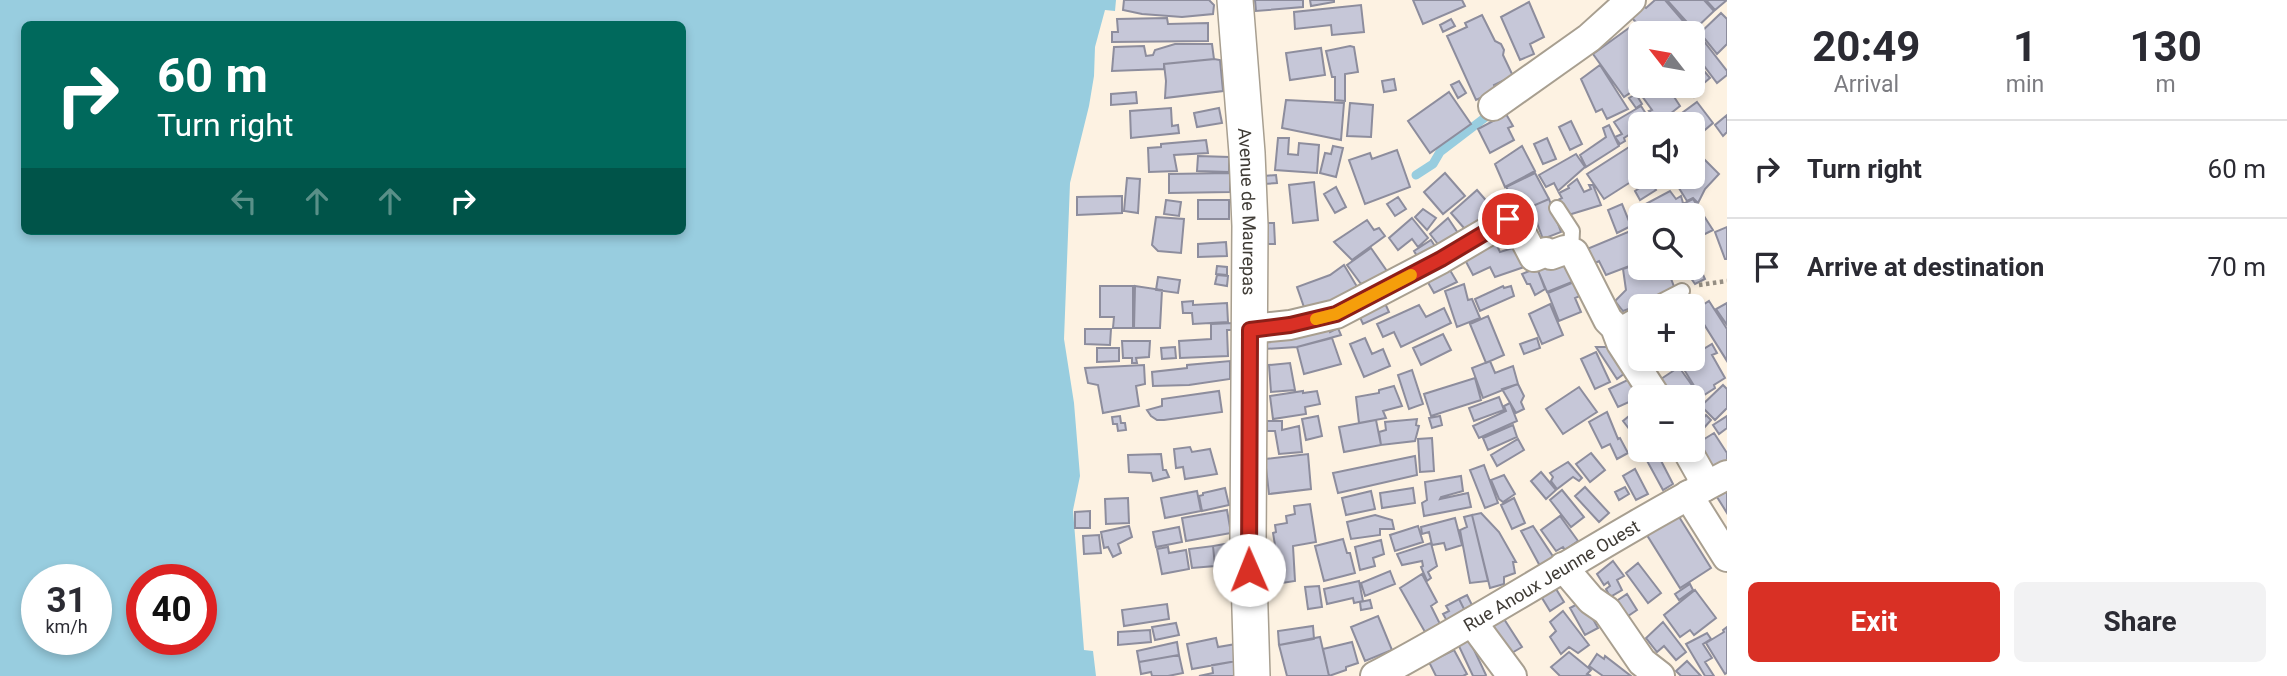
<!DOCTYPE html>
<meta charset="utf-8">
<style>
:root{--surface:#fff;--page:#f2f2f3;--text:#2b2b33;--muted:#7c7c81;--line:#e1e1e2;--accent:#d93025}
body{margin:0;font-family:Roboto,sans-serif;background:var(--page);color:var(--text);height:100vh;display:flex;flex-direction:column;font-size:26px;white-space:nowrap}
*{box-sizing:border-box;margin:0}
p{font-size:23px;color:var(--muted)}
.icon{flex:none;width:38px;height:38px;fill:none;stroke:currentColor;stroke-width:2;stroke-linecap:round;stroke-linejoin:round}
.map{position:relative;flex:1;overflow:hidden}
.panel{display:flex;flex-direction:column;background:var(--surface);width:560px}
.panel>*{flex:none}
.guide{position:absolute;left:21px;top:21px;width:665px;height:214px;border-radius:10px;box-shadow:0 4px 10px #0003;background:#00695c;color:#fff;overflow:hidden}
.needle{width:46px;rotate:301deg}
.buttons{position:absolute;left:1628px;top:21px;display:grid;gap:14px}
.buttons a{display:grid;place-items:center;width:77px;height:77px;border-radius:10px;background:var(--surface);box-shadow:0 4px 10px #0003;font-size:35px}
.speed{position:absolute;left:21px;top:564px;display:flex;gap:14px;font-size:35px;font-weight:700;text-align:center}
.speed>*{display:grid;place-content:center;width:91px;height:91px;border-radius:50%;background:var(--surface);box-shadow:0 4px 10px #0003;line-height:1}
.speed small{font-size:18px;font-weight:400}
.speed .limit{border:10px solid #d22;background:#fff;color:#111}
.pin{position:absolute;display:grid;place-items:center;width:60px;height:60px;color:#fff;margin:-30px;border:4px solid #fff;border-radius:50%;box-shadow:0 2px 7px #0007}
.me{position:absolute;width:77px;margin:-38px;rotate:359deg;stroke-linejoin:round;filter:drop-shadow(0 0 5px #0008)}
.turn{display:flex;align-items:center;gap:24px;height:147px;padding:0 21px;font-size:32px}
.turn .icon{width:91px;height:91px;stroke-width:2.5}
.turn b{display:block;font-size:49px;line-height:60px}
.lanes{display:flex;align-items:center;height:66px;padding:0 21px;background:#0003;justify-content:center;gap:35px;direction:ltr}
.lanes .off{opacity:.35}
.eta{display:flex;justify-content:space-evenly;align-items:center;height:119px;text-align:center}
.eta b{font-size:42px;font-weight:700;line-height:49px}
.primary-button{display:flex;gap:14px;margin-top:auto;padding:14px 21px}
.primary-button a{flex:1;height:80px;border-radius:10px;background:var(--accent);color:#fff;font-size:28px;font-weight:700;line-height:80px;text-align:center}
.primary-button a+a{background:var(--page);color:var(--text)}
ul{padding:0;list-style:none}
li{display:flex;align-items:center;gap:21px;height:98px;padding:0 21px;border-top:2px solid var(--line)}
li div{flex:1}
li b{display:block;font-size:26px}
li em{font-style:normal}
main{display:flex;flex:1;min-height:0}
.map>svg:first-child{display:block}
.water{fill:#98cddf;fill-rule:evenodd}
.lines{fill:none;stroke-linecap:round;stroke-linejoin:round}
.stream{stroke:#98cddf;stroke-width:9}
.building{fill:#c6c7d8;stroke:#8d8d9d;stroke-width:2}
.service-casing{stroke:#a89f90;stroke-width:18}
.minor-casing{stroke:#a89f90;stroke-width:32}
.tertiary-casing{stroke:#a89f90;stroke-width:38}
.path{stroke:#958e83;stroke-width:4.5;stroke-dasharray:3.5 3.5;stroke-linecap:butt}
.service{stroke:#fff;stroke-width:14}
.minor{stroke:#fff;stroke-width:28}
.tertiary{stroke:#fff;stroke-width:35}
.route-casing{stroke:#8d1f18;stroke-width:18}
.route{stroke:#d93025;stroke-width:12}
.slow{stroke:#f59e0b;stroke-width:12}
.labels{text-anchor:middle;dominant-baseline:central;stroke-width:6;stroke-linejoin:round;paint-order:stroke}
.street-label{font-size:18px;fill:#3f3b35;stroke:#fdf2e2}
</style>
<main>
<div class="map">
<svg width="1727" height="676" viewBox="0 0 1727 676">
<rect width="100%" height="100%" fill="#fdf2e2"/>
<path class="water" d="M0 0H1116L1115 11 1105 10 1095 47 1094 76 1089 106 1070 183 1064 339 1074 403 1080 476 1073 510 1084 650 1093 651 1096 676H0ZM24 24H682V231H24ZM96 579V639H37V579ZM201 579V639H142V579Z"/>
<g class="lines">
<path class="stream" d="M1416 175 1433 164 1440 152 1495 110"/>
</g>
<path class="building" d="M1124 0H1209L1214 5 1213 14 1182 17 1142 14 1123 10Z
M1255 0H1303V7L1256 11Z
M1310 0H1334V2L1311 6Z
M1413 0H1462L1465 6 1423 24Z
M1655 0H1665L1684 22 1673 33H1646L1631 17 1643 6 1646 8Z
M1667 0H1704L1714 11 1694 30Z
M1706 0H1727L1715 10Z
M1529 2 1544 37 1530 44 1534 54 1520 60 1501 17Z
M1361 5 1364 32 1332 35 1331 25 1295 29 1294 12Z
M1721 13 1727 19V44L1717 54 1700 33Z
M1482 15 1495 41 1501 44 1504 50 1503 55 1513 76 1494 85 1496 91 1476 100 1447 36 1467 27 1465 23Z
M1167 18 1168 24 1208 23V41L1112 42V32H1118L1117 19Z
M1451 19 1455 26 1443 32 1440 25Z
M1684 24 1695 34 1692 36V33H1675Z
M1633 25 1640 33V86L1624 97 1593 54Z
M1699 35 1727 71V75L1717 83 1692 50V40Z
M1175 44H1212L1214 59 1164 64V69L1112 71 1114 47 1144 46 1146 56 1153 55 1155 50Z
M1350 46 1354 47 1358 72 1345 74V101L1335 100V77H1332L1326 51Z
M1321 48 1325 75 1290 80 1286 53Z
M1692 57 1710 78 1697 89 1700 91 1694 97 1690 93 1686 96 1677 86H1692Z
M1214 59 1220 60 1223 91 1165 98 1166 81 1164 64Z
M1600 65 1628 109 1607 119 1602 109 1596 112 1581 79Z
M1394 79 1396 90 1384 92 1382 81Z
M1459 81 1466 93 1458 98 1451 85Z
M1648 86H1667L1680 106 1660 122 1649 111 1652 110 1639 92Z
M1136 92 1137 103 1111 105V94Z
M1449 92 1471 124 1430 153 1408 121Z
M1636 94 1642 104 1636 108 1629 98Z
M1286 100 1344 103 1341 140 1282 128Z
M1697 102 1713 123 1692 141V124H1667Z
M1350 103 1373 105 1371 137 1347 136Z
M1641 106 1650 120 1645 124H1640V128L1624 138 1625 141 1620 144 1615 137 1622 134 1614 122Z
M1171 108 1172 126 1178 125 1179 133 1131 138 1130 111Z
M1219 108 1222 123 1197 127 1194 113Z
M1506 114 1513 126 1508 128 1514 140 1490 153 1478 129Z
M1727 115V132L1723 136 1715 125Z
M1571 121 1582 144 1570 150 1559 127Z
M1609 125 1619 146 1586 167 1580 155 1606 137 1603 128Z
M1278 138H1289L1288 154 1298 155 1299 143 1319 145 1317 173 1275 170Z
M1547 138 1556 159 1543 164 1534 144Z
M1206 140 1208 153 1174 155 1177 171 1149 172 1148 148 1161 147V144Z
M1640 140V176L1604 199 1587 174Z
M1333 146 1343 148 1336 177 1320 173 1325 153 1331 154Z
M1522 146 1535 171 1505 187 1495 164Z
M1692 147 1719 174 1705 189 1698 203 1693 198 1687 201 1672 177H1692Z
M1397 150 1410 187 1365 204 1349 160 1370 153 1372 159Z
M1576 154 1585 167 1558 191 1554 183 1546 187 1539 175Z
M1198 156 1229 157V172L1197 171Z
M1230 173V192L1169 193V174Z
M1445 173 1465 196 1443 214 1424 192Z
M1535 173 1549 199 1521 211 1506 187Z
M1276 175 1277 183 1264 184V176Z
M1127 178 1140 179 1138 213 1124 211Z
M1577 179 1584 192 1591 189 1589 185H1593L1601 205 1565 216 1558 200 1562 198 1559 193 1569 188 1568 186Z
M1650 181 1656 190 1640 200 1635 191Z
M1314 182 1318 220 1293 223 1289 185Z
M1336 187 1346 207 1335 213 1324 194Z
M1477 190 1496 212 1470 235 1451 213Z
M1670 191 1676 199 1681 196 1683 203 1662 215H1647L1642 206Z
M1122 196V213L1077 215V197Z
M1398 197 1406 209 1395 216 1387 204Z
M1549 199 1561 232 1543 239 1537 223 1526 226 1521 211Z
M1693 199 1713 230 1695 239 1692 234V215H1671L1674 214 1672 209Z
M1166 200 1181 202 1179 216 1164 214Z
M1198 200H1229V219H1198Z
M1622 204 1631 226 1617 233 1608 210Z
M1423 209 1436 218 1427 230 1415 217Z
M1156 217 1184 219 1181 253 1158 251 1152 245Z
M1412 218 1428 238 1418 247 1412 239 1398 250 1389 238Z
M1448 218 1464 242 1444 252 1430 234Z
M1367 220 1374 230 1379 228 1385 236 1352 260 1334 242Z
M1264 223H1274L1275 244H1266Z
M1640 227V262L1606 275 1599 261 1593 264 1587 249Z
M1727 227V259H1725L1715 232Z
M1493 237 1500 252 1519 246 1527 266 1495 277 1490 267 1473 275 1463 256Z
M1431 240 1440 254 1421 263 1414 251Z
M1226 242 1227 256 1198 257V244Z
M1371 248 1389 274 1367 289 1363 283 1361 284 1347 265Z
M1444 260 1457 282 1434 293 1422 272Z
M1570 261 1577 280 1547 292 1536 266Z
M1640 263V268H1667L1676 292 1623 311 1615 301 1626 290 1623 269Z
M1344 265 1359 290 1306 313 1297 287 1330 275Z
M1217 266 1227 267V275L1216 274Z
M1699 266 1705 279 1695 284 1688 274Z
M1537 268 1545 289 1535 295 1530 284H1527L1522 274Z
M1217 275 1228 276 1227 286 1215 284Z
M1158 277 1180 280 1178 293 1156 290Z
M1574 282 1580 296 1575 298 1581 312 1559 321 1548 293Z
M1464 284 1468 300 1472 299 1480 318 1457 327 1445 291Z
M1100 286H1133V328H1113L1114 317H1100Z
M1135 286 1162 290 1160 328H1134Z
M1503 286 1504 288 1511 286 1514 296 1480 311 1475 299Z
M1383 299 1389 312 1363 324 1357 311Z
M1193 301V305L1227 303 1228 322 1193 324 1192 313H1183L1182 302Z
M1709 301 1727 329V361L1695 310Z
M1727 303V325L1716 309Z
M1550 304 1563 335 1542 344 1529 314Z
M1419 305 1426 317 1444 308 1451 323 1401 347 1394 332 1383 337 1377 324Z
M1488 316 1504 355 1486 363 1470 324Z
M1326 319 1330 332 1338 328 1341 335 1297 347 1265 349V335Z
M1234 323 1235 330H1227L1228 356 1180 358 1179 341 1211 339V324Z
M1694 326 1702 341 1692 346V327Z
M1640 327V357L1629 332Z
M1085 329H1111L1110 345 1085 344Z
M1443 334 1451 350 1421 365 1413 348Z
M1332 338 1341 364 1304 374 1297 347Z
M1365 338 1372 354 1383 349 1390 366 1364 377 1350 344Z
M1537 338 1540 348 1524 354 1520 344Z
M1122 341H1150L1149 357 1136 358 1137 363H1132V358H1123Z
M1712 344 1717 353 1712 355 1725 378 1714 385 1715 388 1701 397 1680 363 1688 359H1692V356Z
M1175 347 1176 358 1162 359 1161 348Z
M1596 347H1608L1629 370 1617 379Z
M1097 348H1119V361L1097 362Z
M1596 352 1610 382 1595 389 1581 359Z
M1230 361V379L1189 385 1153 386 1152 372 1187 368V365Z
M1490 361 1495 373 1513 366 1518 384 1483 398 1472 368Z
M1290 363 1295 390 1271 392 1269 365Z
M1144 365 1145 384 1136 386 1139 406 1103 413 1098 385 1088 383 1085 368Z
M1679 367 1696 391 1689 397H1669L1658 381Z
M1412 370 1423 404 1409 409 1398 375Z
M1640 374 1649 393 1618 407 1609 389Z
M1475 378 1481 400 1431 416 1424 394Z
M1518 384 1524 396 1521 402 1524 409 1516 413 1502 389Z
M1723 385 1727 389V408L1715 420 1701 406Z
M1394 386 1402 406 1383 411 1386 418 1359 423 1356 397 1379 393V390Z
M1579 387 1597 412 1563 434 1546 409Z
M1219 391 1222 412 1164 420H1157L1151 416 1147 410 1162 406V399Z
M1303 391V393L1317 391 1320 404 1305 407 1306 414 1273 419 1270 396Z
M1499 397 1504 410 1474 421 1469 408Z
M1510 403 1517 421 1479 438 1473 426 1506 411 1504 406Z
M1607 412 1618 439 1620 438 1628 453 1617 459 1610 444 1602 448 1589 422Z
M1634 412 1640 420V443L1623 421Z
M1695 415 1701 421 1706 415 1711 420 1703 429 1692 432V417Z
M1120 416 1121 423H1125L1126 430 1118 431 1117 424H1113L1112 417Z
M1318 416 1322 436 1306 440 1302 419Z
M1440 416 1442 425 1432 428 1429 418Z
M1727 416V428L1719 434 1713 425Z
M1417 419 1416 425 1419 426 1415 441 1381 445 1379 432 1386 430 1385 422Z
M1376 420 1381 445 1344 452 1339 427Z
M1267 421H1282V430L1299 426 1302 452 1279 454 1275 431H1267Z
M1513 425 1517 437 1488 450 1483 438Z
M1714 433 1727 453V461L1710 472 1693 446Z
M1432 438 1434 471 1420 472 1418 439Z
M1518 439 1524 450 1497 466 1491 455Z
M1190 447 1192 452 1210 449 1217 474 1185 479 1183 467 1176 468 1174 449Z
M1591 453 1605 470 1590 482 1576 464Z
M1657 453 1673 484 1663 490 1646 459Z
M1161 454 1163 470H1166L1169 477 1153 481 1151 473 1129 472 1128 455Z
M1308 454 1311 489 1269 494 1265 459Z
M1415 456 1417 475 1338 493 1333 473Z
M1568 462 1582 478 1579 481 1573 477 1557 489 1551 481 1553 477 1550 473Z
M1484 465 1498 503 1485 508 1470 470Z
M1635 469 1648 494 1636 500 1623 476Z
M1541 472 1556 490 1546 499 1531 481Z
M1504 475 1515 494 1503 502 1499 499 1491 480Z
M1461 476 1463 491 1441 497 1440 499 1468 493 1471 507 1424 516 1422 503 1427 500 1425 482Z
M1585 487 1609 513 1599 522 1575 496Z
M1625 487 1629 494 1619 500 1615 492Z
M1225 488 1229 505 1202 511 1199 496 1203 495V493Z
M1413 488 1415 503 1382 508 1380 493Z
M1562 490 1584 517 1571 527 1550 500Z
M1197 491 1201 511 1165 518 1161 498Z
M1371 491 1375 509 1346 515 1342 498Z
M1727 491V513L1717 497Z
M1128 498 1129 523 1106 524 1105 499Z
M1514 498 1525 523 1512 529 1501 505Z
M1310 504 1316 542 1293 546 1295 581 1275 584 1271 553 1276 551 1273 533 1276 532 1275 525 1287 523 1286 516 1295 514 1294 506Z
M1227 510 1231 533 1186 541 1182 518Z
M1090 511V528H1075V512Z
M1676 512 1711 568 1680 588 1645 532Z
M1481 513 1499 532 1516 562H1513L1515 573 1504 577V584L1490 588 1472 515Z
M1375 515 1392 520 1394 529H1380V535L1351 539 1347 522Z
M1472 515 1488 581 1470 583 1460 530 1467 527 1464 517Z
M1560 516 1578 541 1565 550 1563 547 1556 551 1541 530Z
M1455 518 1462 545 1446 550 1444 543 1432 545 1429 532 1422 534 1421 527Z
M1129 526 1132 537 1118 544 1121 553 1113 557 1108 547 1104 548 1101 532Z
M1418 526 1423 542 1395 551 1390 535Z
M1533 526 1554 558 1540 566 1521 531Z
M1179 527 1182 542 1156 547 1153 532Z
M1099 535 1101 553 1084 554 1083 536Z
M1343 539 1347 553H1350L1355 573 1324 581 1315 546Z
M1381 540 1384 554 1373 558 1375 566 1360 570 1355 547Z
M1236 542V563L1215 566 1213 546Z
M1431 543 1437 566 1428 572 1431 578 1427 581 1421 567 1423 566 1422 561 1402 565 1397 554Z
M1213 546 1215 566 1192 568 1189 549Z
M1168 547 1169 553 1186 550 1189 569 1162 574 1157 549Z
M1613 561 1624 576 1617 580 1622 590 1610 597 1606 589 1610 586 1608 582 1604 585 1597 574Z
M1638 563 1661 593 1648 603 1626 573Z
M1390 571 1395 584 1365 596 1361 583Z
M1422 574 1437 602 1431 606 1440 624 1425 632 1400 588Z
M1359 581 1363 601 1354 603 1353 598 1327 604 1324 589Z
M1553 584 1564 602 1550 611 1539 593Z
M1690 584 1693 590 1679 600 1675 594Z
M1319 586 1322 607 1308 609 1305 587Z
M1695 590 1716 618 1694 635 1690 630 1680 637 1664 615Z
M1627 594 1637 610 1625 618 1615 602Z
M1467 595 1473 607 1465 611 1459 599Z
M1459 599 1465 611 1447 621 1443 614 1449 611 1446 606Z
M1370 600 1372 608 1361 610 1360 602Z
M1583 601 1598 628 1585 635 1570 608Z
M1167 604 1169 619 1124 626 1122 610Z
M1563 611 1589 645 1578 653 1569 647 1561 654 1550 637 1556 631 1550 622Z
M1378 616 1392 650 1365 661 1351 627Z
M1504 619 1522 647 1510 654 1493 626Z
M1663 622 1686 652 1676 660 1664 646 1657 652 1646 638Z
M1176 623 1179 635 1155 640 1152 627Z
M1313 626 1314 639 1279 645 1278 631Z
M1727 627V673L1725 674 1706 643 1724 632 1723 630Z
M1150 630 1151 642 1118 645V632Z
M1707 633 1711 639 1703 644 1712 658 1705 662 1714 676H1705L1686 644Z
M1320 637 1329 676H1287L1279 645Z
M1468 637 1486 675 1485 676H1473L1457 642Z
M1216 638 1218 647 1236 644 1237 661 1192 669 1187 644Z
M1177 642 1179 655 1139 662 1137 651Z
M1352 642 1358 663 1346 667V670L1329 676 1323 649Z
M1454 650 1467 674 1463 676H1436L1429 662Z
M1569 652 1591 670 1587 674 1591 676H1560L1551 667Z
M1597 654 1604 659 1605 656 1631 676H1603L1589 666Z
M1179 655 1183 673 1168 676H1152L1151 672 1141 674 1139 662Z
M1237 661V676H1199L1213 673 1212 665Z
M1687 661 1701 676H1681L1676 671Z"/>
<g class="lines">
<defs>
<path id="service" d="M1557 208 1572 231 1571 251
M1653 306 1682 291
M1615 327 1640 313"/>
<g id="minor">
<path d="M1493 106 1589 38 1631 0"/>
<path d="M1250 329 1290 325 1336 314 1441 259 1509 219 1523 236 1534 257 1546 252 1551 255 1565 250 1574 253 1608 320 1615 327 1621 343 1656 397"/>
<path d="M1687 450 1700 473 1704 487"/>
<path d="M1688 495 1727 557"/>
<path d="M1563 567 1591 600 1607 611 1642 662 1660 676"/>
<path d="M1472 622 1512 676"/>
<path id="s1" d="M1375 676C1495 613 1607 537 1727 475"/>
</g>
<g id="tertiary">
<path id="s2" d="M1235 0 1247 153 1250 226 1248 544 1252 676"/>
</g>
</defs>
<use href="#service" class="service-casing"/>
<use href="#minor" class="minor-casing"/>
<use href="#tertiary" class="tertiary-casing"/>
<path class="path" d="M1699 285 1727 281"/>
<use href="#service" class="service"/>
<use href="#minor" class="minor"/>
<use href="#tertiary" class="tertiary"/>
</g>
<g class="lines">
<defs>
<path id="route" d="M1249 570 1250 330 1290 325 1336 314 1441 259 1508 219"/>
</defs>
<use href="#route" class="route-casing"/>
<use href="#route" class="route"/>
<path class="slow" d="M1316 319 1336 314 1411 275"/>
</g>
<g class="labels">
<g class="street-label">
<text stroke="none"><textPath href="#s2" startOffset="212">Avenue de Maurepas</textPath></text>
<text stroke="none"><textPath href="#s1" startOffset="203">Rue Anoux Jeunne Ouest</textPath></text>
</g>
</g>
</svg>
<div class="buttons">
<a><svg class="needle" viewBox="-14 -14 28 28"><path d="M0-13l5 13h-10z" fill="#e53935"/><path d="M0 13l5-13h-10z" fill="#7c7c81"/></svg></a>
<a><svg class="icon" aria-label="sound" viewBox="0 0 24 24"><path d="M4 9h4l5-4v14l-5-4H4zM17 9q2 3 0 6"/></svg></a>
<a><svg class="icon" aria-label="search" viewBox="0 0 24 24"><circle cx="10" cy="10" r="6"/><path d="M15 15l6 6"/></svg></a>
<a>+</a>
<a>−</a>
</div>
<div class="speed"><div>31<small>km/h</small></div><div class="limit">40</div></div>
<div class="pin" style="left:1508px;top:219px;background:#d93025"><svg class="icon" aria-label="arrive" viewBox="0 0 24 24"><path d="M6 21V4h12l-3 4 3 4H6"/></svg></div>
<svg class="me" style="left:1249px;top:570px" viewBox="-20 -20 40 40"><circle r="19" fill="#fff"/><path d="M0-13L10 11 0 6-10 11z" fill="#d93025"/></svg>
<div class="guide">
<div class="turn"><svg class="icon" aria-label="right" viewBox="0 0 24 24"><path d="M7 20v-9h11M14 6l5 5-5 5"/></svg><div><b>60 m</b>Turn right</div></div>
<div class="lanes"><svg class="icon off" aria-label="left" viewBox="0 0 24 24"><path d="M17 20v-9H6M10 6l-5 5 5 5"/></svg><svg class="icon off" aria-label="ahead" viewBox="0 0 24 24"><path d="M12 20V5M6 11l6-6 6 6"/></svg><svg class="icon off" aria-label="ahead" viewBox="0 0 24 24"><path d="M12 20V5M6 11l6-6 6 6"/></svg><svg class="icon" aria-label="right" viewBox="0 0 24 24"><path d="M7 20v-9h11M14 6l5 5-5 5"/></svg></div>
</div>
</div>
<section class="panel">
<div class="eta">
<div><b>20:49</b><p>Arrival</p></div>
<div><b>1</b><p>min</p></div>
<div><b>130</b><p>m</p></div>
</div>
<ul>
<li><svg class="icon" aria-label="right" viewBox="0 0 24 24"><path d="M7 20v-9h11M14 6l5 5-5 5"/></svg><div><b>Turn right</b></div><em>60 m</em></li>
<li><svg class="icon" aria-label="arrive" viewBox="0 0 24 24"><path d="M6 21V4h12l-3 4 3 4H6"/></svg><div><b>Arrive at destination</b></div><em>70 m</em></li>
</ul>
<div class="primary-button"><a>Exit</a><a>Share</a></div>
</section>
</main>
